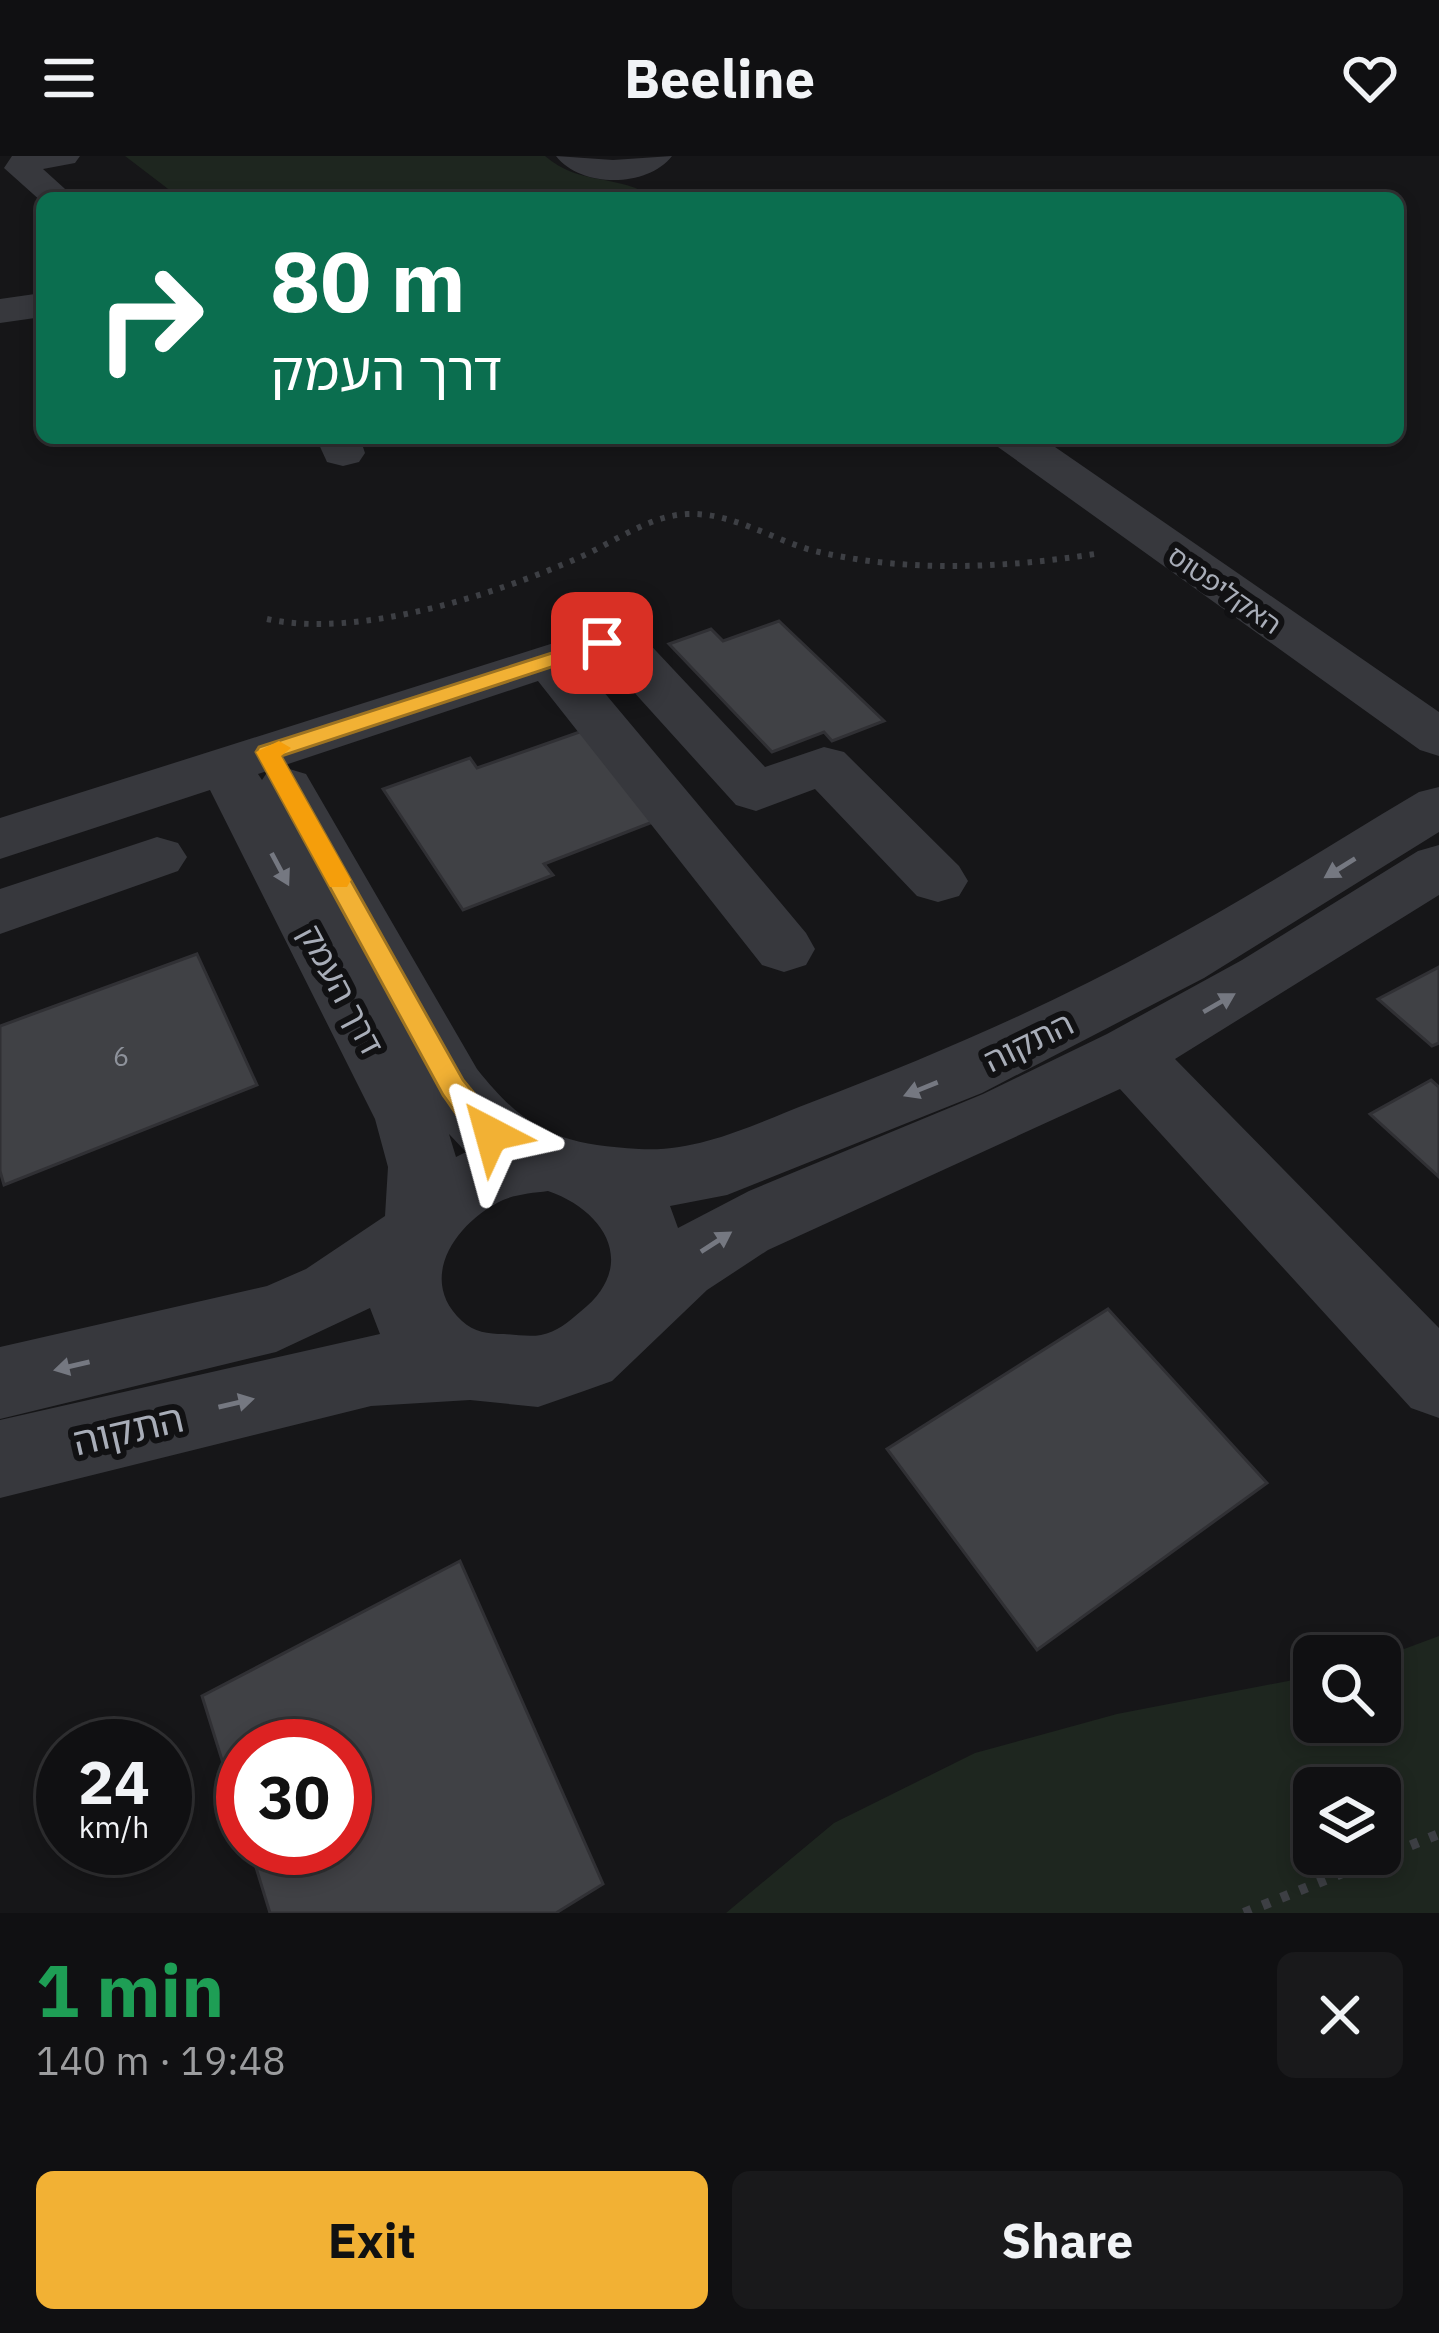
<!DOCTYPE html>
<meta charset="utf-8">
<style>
:root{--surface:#101012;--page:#19191b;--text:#f1f3f6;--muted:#9c9d9f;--line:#303032;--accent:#f2b134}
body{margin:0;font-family:"IBM Plex Sans","Noto Sans Hebrew",sans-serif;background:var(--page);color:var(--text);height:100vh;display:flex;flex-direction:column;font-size:45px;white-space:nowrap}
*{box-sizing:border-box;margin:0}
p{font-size:39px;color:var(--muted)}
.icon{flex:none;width:66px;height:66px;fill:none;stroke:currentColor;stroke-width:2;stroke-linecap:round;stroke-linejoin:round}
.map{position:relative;height:1757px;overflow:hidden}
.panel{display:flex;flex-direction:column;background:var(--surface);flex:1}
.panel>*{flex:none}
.top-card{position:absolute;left:36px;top:36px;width:1368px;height:252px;border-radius:18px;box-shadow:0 6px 18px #0003,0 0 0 3px var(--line);background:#0b6e4f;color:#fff;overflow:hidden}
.controls{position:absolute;left:1293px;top:1479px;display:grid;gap:24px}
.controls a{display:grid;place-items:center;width:108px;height:108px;border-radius:18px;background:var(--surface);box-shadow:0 6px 18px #0003,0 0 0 3px var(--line);font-size:60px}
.speed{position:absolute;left:36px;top:1563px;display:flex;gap:24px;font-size:60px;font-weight:700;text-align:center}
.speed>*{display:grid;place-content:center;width:156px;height:156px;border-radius:50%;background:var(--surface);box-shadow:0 6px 18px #0003,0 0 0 3px var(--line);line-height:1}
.speed small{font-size:30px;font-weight:400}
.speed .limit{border:18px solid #d22;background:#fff;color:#111}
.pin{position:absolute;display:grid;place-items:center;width:102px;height:102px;color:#fff;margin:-51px;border-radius:24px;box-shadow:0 6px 18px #0006}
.me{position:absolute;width:132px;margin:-66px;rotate:321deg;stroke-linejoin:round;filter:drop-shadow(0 0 9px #0008)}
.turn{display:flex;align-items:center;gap:42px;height:252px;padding:0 36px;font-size:54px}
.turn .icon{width:156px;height:156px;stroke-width:2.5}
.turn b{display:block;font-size:84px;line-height:102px}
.round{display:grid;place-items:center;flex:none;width:126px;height:126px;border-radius:18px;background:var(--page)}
.overview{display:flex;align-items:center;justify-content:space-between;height:204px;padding:0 36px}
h1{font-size:72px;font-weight:700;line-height:90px;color:#1e9e55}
.action{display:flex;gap:24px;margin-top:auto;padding:24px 36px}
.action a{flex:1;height:138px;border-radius:18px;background:var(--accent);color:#111;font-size:48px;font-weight:700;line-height:138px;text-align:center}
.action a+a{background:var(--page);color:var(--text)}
header{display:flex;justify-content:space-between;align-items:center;height:156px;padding:0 36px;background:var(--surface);font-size:54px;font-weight:700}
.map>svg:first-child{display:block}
.green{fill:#1e261f;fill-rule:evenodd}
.building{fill:#404145;stroke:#303034;stroke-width:3}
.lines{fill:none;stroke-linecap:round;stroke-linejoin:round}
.path-far1{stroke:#3d3f44;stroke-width:6;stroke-dasharray:4.5 8;stroke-linecap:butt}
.path{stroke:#3d3f44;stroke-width:10;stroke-dasharray:8 12;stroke-linecap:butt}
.minor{fill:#37383d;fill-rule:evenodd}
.oneway{fill:#757881}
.route{fill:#f2b134;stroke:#9d7322;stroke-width:3}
.slow{fill:#f59e0b}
.labels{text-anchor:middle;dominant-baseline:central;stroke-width:12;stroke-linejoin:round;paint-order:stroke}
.far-street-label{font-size:27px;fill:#a8adb8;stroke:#111113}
.number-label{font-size:27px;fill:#8e929b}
.street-label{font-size:33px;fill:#a8adb8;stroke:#111113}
.near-street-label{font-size:39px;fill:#a8adb8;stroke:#111113}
</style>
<header><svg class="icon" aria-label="menu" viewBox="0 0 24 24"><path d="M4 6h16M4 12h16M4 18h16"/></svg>Beeline<svg class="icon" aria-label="heart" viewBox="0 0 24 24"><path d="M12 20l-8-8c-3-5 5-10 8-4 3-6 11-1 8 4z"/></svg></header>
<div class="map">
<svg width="1439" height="1757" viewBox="0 0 1439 1757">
<rect width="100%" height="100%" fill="#161618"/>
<path class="green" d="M125 0H545C581 31 619 17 654 42H180Z
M1439 1480V1757H726L834 1667 975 1597 1117 1558 1314 1520V1566H1380V1502ZM1314 1632H1380V1698H1314Z"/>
<path class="building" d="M779 465 884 565 832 585 824 576 772 596 669 488 711 473 723 485Z
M588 573 663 662 544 708 553 719 463 754 383 633 470 602 477 612Z
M197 798 257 929 4 1029 0 1015V870Z
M1439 811V887L1432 890 1378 843Z
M1431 924 1439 931V1021L1370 958Z
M1108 1153 1267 1327 1037 1494 887 1293Z
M460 1405 603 1728 556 1757H270L250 1692H345V1590H243V1671L202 1540Z"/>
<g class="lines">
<path class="path-far1" d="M267 463C357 483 494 439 578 402 613 387 648 360 687 358 734 356 775 386 819 396 910 417 1009 412 1101 397"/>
<path class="path" d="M1244 1757 1439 1678"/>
<path class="minor" d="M12 0H80L75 7 43 13 75 42H42V46L4 12Z
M556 0 613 4 672 0C647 32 581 32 556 0Z
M42 137V161L0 167V143Z
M316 282H360L365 297 359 306 343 310 327 306Z
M991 282H1042L1439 556V600L1420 594 998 291Z
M601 472 642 480 765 611 824 591 844 596 959 710 968 725 959 740 938 746 917 740 815 633 756 655 736 649 604 503 582 510 806 777 815 793 806 809 784 816 762 809 538 525 258 618 262 624 266 618 286 612 306 618 477 913C527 976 559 988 639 993 699 997 757 967 812 946 931 901 1049 850 1160 789 1248 742 1333 687 1419 636L1439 631V676L1204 822 982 937 727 1039 670 1050 678 1072 749 1035 983 938 1107 878 1242 804 1418 695 1439 689V739L1175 903 1439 1172V1262L1411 1252 1120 933 768 1094 707 1134 612 1225 584 1235 538 1251 470 1244 371 1250 0 1342V1264L380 1178 370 1152 276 1196 0 1263V1191L267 1130 306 1113 385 1060 388 1011 375 963 210 634 0 703V662ZM449 978 466 996 456 1001ZM548 1035C606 1055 639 1110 580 1156 568 1166 557 1176 541 1179 530 1181 516 1179 504 1178 488 1178 474 1176 462 1165 416 1123 456 1066 503 1044 517 1038 533 1037 548 1035Z
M157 681 178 687 187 701 178 715 0 778V733Z"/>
</g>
<defs><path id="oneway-solid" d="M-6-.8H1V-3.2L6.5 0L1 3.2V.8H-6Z" transform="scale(3)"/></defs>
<g class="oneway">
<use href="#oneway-solid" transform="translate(1340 712) rotate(148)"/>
<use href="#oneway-solid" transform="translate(280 713) rotate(62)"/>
<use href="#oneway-solid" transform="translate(1219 847) rotate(-30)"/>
<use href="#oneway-solid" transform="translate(921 933) rotate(158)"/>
<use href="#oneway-solid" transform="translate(716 1086) rotate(-33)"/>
<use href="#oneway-solid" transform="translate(72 1210) rotate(167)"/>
<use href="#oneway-solid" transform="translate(236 1247) rotate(-13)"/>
</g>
<path class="route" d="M602 481 612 487 609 492 281 600 463 924 501 970 505 978 501 987C475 995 457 957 443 939L256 596 259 591Z"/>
<path class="slow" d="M279 585 291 592 281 600 351 724 347 731H330L256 596Z"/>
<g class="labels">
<g class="far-street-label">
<text transform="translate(1225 433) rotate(35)">האקליפטוס</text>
</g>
<g class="number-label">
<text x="121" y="899">6</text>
</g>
<g class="street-label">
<text transform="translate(342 833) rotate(62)">דרך העמק</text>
<text transform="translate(1028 885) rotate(-26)">התקוה</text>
</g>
<g class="near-street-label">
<text transform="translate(128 1273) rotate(-13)">התקוה</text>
</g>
</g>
</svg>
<div class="controls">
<a><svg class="icon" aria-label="search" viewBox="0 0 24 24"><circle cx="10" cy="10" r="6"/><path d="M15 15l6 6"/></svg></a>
<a><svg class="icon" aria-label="layers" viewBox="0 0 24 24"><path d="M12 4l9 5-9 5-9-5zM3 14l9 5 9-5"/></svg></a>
</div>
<div class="speed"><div>24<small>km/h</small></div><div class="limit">30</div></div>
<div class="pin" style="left:602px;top:487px;background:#d93025"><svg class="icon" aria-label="arrive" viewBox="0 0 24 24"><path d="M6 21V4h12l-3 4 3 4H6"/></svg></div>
<svg class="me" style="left:491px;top:978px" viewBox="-20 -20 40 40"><path d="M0-17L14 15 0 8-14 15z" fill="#f2b134" stroke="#fff" stroke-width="4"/></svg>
<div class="top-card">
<div class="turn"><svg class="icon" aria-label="right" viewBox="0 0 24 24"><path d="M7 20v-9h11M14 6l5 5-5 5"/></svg><div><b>80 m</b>דרך העמק</div></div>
</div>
</div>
<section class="panel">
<div class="overview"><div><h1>1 min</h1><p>140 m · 19:48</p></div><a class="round"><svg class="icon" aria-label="close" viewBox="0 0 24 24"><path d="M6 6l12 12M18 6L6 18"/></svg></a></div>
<div class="action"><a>Exit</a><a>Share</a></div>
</section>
